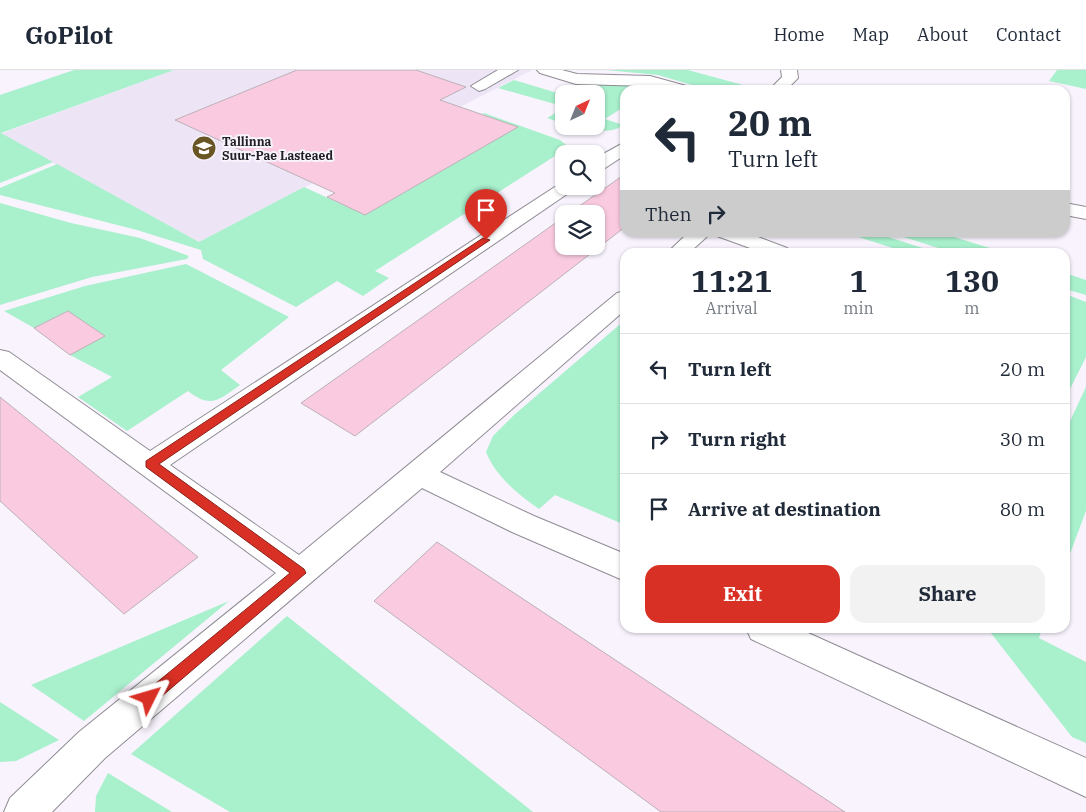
<!DOCTYPE html>
<style>
:root{--surface:#fff;--page:#f2f2f3;--text:#1f2937;--muted:#747a83;--line:#e0e1e3;--accent:#d93025}
body{margin:0;font-family:"IBM Plex Serif",serif;background:var(--page);color:var(--text);height:100vh;display:flex;flex-direction:column;font-size:19px;white-space:nowrap}
*{box-sizing:border-box;margin:0}
p{font-size:16px;color:var(--muted)}
.icon{flex:none;width:28px;height:28px;fill:none;stroke:currentColor;stroke-width:2;stroke-linecap:round;stroke-linejoin:round}
.map{position:relative;flex:1;overflow:hidden}
.panel{position:absolute;left:620px;top:178px;width:450px;height:385px;display:flex;flex-direction:column;background:var(--surface);border-radius:15px;box-shadow:0 1px 4px #0004}
.panel>*{flex:none}
.guide{position:absolute;left:620px;top:15px;width:450px;height:152px;border-radius:15px;box-shadow:0 1px 4px #0004;background:#fff;color:var(--text);overflow:hidden}
.needle{width:32px;rotate:43deg}
.controls{position:absolute;left:555px;top:15px;display:grid;gap:10px}
.controls a{display:grid;place-items:center;width:50px;height:50px;border-radius:10px;background:var(--surface);box-shadow:0 1px 4px #0004;font-size:25px}
.pin{position:absolute;display:grid;place-items:center;width:42px;height:42px;color:#fff;margin:-51px -21px;border-radius:50% 50% 50% 0;rotate:-45deg;box-shadow:0 0 5px #0007}
.pin .icon{rotate:45deg}
.me{position:absolute;width:55px;margin:-28px;rotate:50deg;stroke-linejoin:round;filter:drop-shadow(0 0 4px #0008)}
.turn{display:flex;align-items:center;gap:18px;height:105px;padding:0 25px;font-size:22px}
.turn .icon{width:65px;height:65px;stroke-width:2.5}
.turn b{display:block;font-size:35px;line-height:42px}
.then{display:flex;align-items:center;height:48px;padding:0 25px;background:#0003;gap:10px;font-size:19px}
.eta{display:flex;justify-content:space-evenly;align-items:center;height:85px;text-align:center}
.eta b{font-size:30px;font-weight:700;line-height:35px}
.primary-button{display:flex;gap:10px;margin-top:auto;padding:10px 25px}
.primary-button a{flex:1;height:58px;border-radius:15px;background:var(--accent);color:#fff;font-size:20px;font-weight:700;line-height:58px;text-align:center}
.primary-button a+a{background:var(--page);color:var(--text)}
ul{padding:0;list-style:none}
li{display:flex;align-items:center;gap:15px;height:70px;padding:0 25px;border-top:1px solid var(--line)}
li div{flex:1}
li b{display:block;font-size:19px}
li em{font-style:normal}
header{display:flex;align-items:center;gap:30px;box-sizing:border-box;height:70px;padding:0 25px;background:var(--surface);border-bottom:1px solid var(--line)}
header strong{font-size:24px}
nav{display:flex;gap:28px;margin-inline-start:auto;font-size:18px}
.map>svg:first-child{display:block}
.built{fill:#ede5f6}
.green{fill:#a9f0cd}
.building{fill:#f9cae0;stroke:#bcb1b6}
.lines{fill:none;stroke-linecap:round;stroke-linejoin:round}
.minor-casing{stroke:#908c95;stroke-width:2}
.minor{fill:#fff;fill-rule:evenodd}
.route{fill:#d93025;stroke:#8d1f18}
.labels{text-anchor:middle;dominant-baseline:central;stroke-width:4;stroke-linejoin:round;paint-order:stroke}
.far-poi-label{font-size:12px;font-weight:bold;fill:#201e22;stroke:#f8f3fd;text-anchor:start}
</style>
<header>
<strong>GoPilot</strong>
<nav><a>Home</a><a>Map</a><a>About</a><a>Contact</a></nav>
</header>
<div class="map">
<svg width="1086" height="742" viewBox="0 0 1086 742">
<rect width="100%" height="100%" fill="#f8f3fd"/>
<path class="built" d="M174 0H532L199 172 0 64Z"/>
<path class="green" d="M74 0H174L1 63 53 92 0 113V25Z
M606 0H688L754 18 709 20 658 5Z
M1057 0H1086V19L1049 11Z
M514 10 564 25V54L547 48 562 39V36L498 18Z
M597 13 643 15 661 20H625V36L605 49 623 55C616 61 603 62 594 60L598 50 596 24H587L585 20Z
M484 43 560 70 569 77 375 201 389 208 363 226 337 211 296 237 203 189 201 180 137 160 0 125V118L57 94 199 172 304 117 365 145 517 57 482 44Z
M0 133 71 153 140 168 189 186 187 189 92 207 0 235Z
M846 163H876L935 182H905Z
M891 163H941L1003 182H951Z
M186 194 289 247 221 300 240 315C219 330 211 339 188 321L127 361 78 327 112 307 70 285 104 266 68 241 34 258 4 241 85 216Z
M1065 203 1086 210V225L1065 219Z
M1065 224 1086 232V287L1065 329Z
M625 250V455L555 425 539 439C518 424 496 407 486 382L493 366 514 345Z
M1086 317V441L1065 497V362Z
M229 531 84 651 31 615Z
M287 546 533 742H230L131 684Z
M987 558H1042L1039 568 1086 592V673L1072 667Z
M0 632 59 670 16 691 0 692Z
M108 703 172 742H95L96 726Z"/>
<path class="building" d="M297 0H416L466 17 440 30 518 57 365 145 327 127 335 123 175 50Z
M625 104V157L355 366 301 333 564 147V176H596V144H568Z
M68 241 105 266 70 285 34 258Z
M0 327 198 487 124 544 0 431Z
M437 472 845 742H661L374 531Z"/>
<g class="lines">
<defs>
<path id="minor" d="M498 0H518L485 19 479 21 471 16Z
M537 0H562L577 4 650 6 690 17 692 20H666L650 16 576 14 540 3Z
M781 0H797L798 8 786 20H769L782 7Z
M625 72V85L602 100 596 101V88Z
M564 111V116H575L573 120 170 395 299 485 617 223 625 221V240L440 402 534 446 625 484V511L512 462 422 418 105 688 52 742H4L10 728 79 662 276 503 0 300V280L9 282 150 381Z
M1065 133 1086 137V149L1065 145Z
M689 162H712L690 182H668Z
M714 162H745L787 178 791 182H761L717 166Z
M746 558H797L1086 688V727L751 569Z"/>
</defs>
<use href="#minor" class="minor-casing"/>
<use href="#minor" class="minor"/>
</g>
<path class="route" d="M483 168 490 170 159 394 304 499 306 503 155 632 149 635 144 632 142 628 144 623 290 503 146 397V391Z"/>
<defs>
<symbol id="school-disc" viewBox="-11 -11 22 22"><circle r="9.5" fill="#6a5524" stroke="#f8f3fd"/><path d="M0-5L7-2L0 1L-7-2ZM-4 1L0 2.5L4 1V4Q0 6-4 4Z" fill="#fff"/></symbol>
</defs>
<g fill-rule="evenodd">
<use href="#school-disc" x="190" y="64" width="28" height="28"/>
</g>
<g class="labels">
<g class="far-poi-label">
<text x="222" y="71">Tallinna<tspan x="222" dy="14">Suur-Pae Lasteaed</tspan></text>
</g>
</g>
</svg>
<div class="controls">
<a><svg class="needle" viewBox="-14 -14 28 28"><path d="M0-13l5 13h-10z" fill="#e53935"/><path d="M0 13l5-13h-10z" fill="#747a83"/></svg></a>
<a><svg class="icon" aria-label="search" viewBox="0 0 24 24"><circle cx="10" cy="10" r="6"/><path d="M15 15l6 6"/></svg></a>
<a><svg class="icon" aria-label="layers" viewBox="0 0 24 24"><path d="M12 4l9 5-9 5-9-5zM3 14l9 5 9-5"/></svg></a>
</div>
<div class="pin" style="left:486px;top:170px;background:#d93025"><svg class="icon" aria-label="arrive" viewBox="0 0 24 24"><path d="M6 21V4h12l-3 4 3 4H6"/></svg></div>
<svg class="me" style="left:149px;top:628px" viewBox="-20 -20 40 40"><path d="M0-17L14 15 0 8-14 15z" fill="#d93025" stroke="#fff" stroke-width="4"/></svg>
<div class="guide">
<div class="turn"><svg class="icon" aria-label="left" viewBox="0 0 24 24"><path d="M17 20v-9H6M10 6l-5 5 5 5"/></svg><div><b>20 m</b>Turn left</div></div>
<div class="then">Then<svg class="icon" aria-label="right" viewBox="0 0 24 24"><path d="M7 20v-9h11M14 6l5 5-5 5"/></svg></div>
</div>
<section class="panel">
<div class="eta">
<div><b>11:21</b><p>Arrival</p></div>
<div><b>1</b><p>min</p></div>
<div><b>130</b><p>m</p></div>
</div>
<ul>
<li><svg class="icon" aria-label="left" viewBox="0 0 24 24"><path d="M17 20v-9H6M10 6l-5 5 5 5"/></svg><div><b>Turn left</b></div><em>20 m</em></li>
<li><svg class="icon" aria-label="right" viewBox="0 0 24 24"><path d="M7 20v-9h11M14 6l5 5-5 5"/></svg><div><b>Turn right</b></div><em>30 m</em></li>
<li><svg class="icon" aria-label="arrive" viewBox="0 0 24 24"><path d="M6 21V4h12l-3 4 3 4H6"/></svg><div><b>Arrive at destination</b></div><em>80 m</em></li>
</ul>
<div class="primary-button"><a>Exit</a><a>Share</a></div>
</section>
</div>
